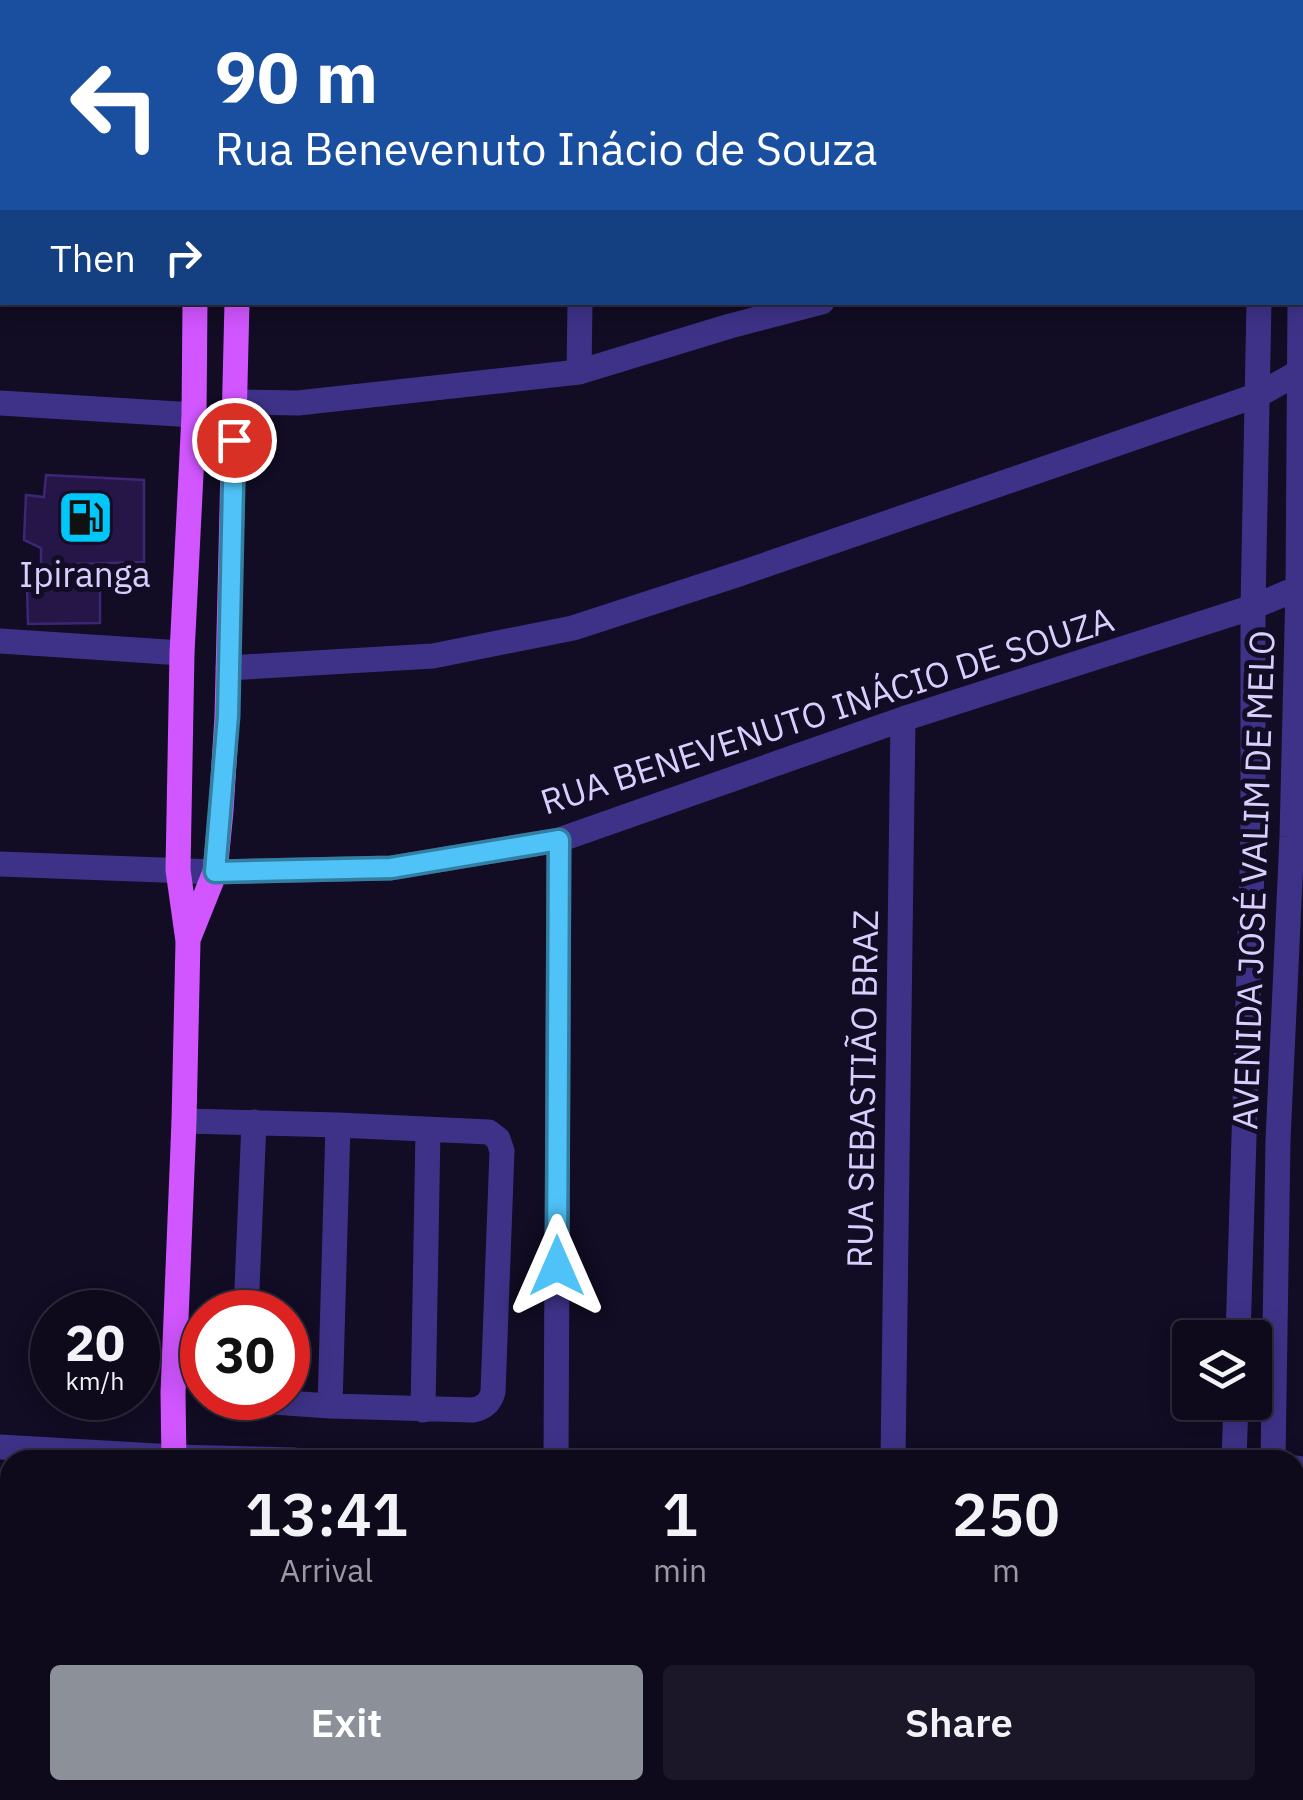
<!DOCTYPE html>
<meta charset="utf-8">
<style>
:root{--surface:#0e091b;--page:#1c1728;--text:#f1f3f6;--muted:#9b9aa3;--line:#2e2a3a;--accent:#8c9099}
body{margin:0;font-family:"IBM Plex Sans",sans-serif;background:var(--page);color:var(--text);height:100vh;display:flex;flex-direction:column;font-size:38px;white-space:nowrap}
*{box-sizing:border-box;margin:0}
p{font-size:32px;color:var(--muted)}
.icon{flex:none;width:55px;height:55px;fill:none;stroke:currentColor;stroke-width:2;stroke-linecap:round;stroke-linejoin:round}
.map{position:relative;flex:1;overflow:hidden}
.details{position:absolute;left:0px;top:1450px;width:1305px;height:350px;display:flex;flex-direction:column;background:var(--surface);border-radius:30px 30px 0 0;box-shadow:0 5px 25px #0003,0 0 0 2px var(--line)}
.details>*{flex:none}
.banner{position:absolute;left:0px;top:0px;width:1305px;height:305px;box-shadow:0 5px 25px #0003,0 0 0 2px var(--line);background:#1a4fa0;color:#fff;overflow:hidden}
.controls{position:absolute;left:1172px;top:1320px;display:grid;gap:20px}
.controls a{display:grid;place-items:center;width:100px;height:100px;border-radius:10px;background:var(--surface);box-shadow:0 5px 25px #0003,0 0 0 2px var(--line);font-size:50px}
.speed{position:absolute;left:30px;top:1290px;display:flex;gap:20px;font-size:50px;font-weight:700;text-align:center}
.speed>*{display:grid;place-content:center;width:130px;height:130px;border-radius:50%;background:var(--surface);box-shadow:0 5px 25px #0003,0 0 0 2px var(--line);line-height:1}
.speed small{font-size:25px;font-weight:400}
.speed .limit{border:15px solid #d22;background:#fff;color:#111}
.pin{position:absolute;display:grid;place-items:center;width:85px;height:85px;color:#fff;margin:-42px;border:5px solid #fff;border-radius:50%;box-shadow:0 2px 10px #0007}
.me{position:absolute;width:110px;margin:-55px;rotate:0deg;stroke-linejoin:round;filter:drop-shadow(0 0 8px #0008)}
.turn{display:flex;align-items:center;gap:35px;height:210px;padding:0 50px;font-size:45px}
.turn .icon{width:130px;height:130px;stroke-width:2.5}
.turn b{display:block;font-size:70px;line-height:85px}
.then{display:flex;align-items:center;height:95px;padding:0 50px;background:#0003;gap:20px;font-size:38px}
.eta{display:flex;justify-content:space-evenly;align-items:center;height:170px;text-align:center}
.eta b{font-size:60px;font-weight:600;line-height:70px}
.cta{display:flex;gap:20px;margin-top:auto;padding:20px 50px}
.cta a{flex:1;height:115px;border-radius:10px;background:var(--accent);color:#fff;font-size:40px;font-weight:600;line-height:115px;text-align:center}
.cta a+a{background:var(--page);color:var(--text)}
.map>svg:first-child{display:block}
.building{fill:#251647;stroke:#3e2575;stroke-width:2.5}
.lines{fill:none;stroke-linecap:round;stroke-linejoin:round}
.minor{stroke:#3e3288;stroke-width:25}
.major{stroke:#d156ff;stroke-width:25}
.route-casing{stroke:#337fa1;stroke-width:25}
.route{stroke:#4fc3f7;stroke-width:18}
.labels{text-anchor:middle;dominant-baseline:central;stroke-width:10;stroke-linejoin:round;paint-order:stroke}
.poi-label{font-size:35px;fill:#d9cfff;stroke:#120c24}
.street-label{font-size:35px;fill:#d9cfff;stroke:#120c24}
</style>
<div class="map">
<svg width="1303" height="1800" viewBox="0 0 1303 1800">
<rect width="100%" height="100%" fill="#120c24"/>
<path class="building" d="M46 475 144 480V562L41 565V548L24 540 26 495 44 497Z
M27 586H100V623L28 624Z"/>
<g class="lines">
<path class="minor" d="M587 2V0
M943 2V0
M1264 2V0
M1301 2V0
M1302 137H1303
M579 372 580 302
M235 402 298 403 579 372 730 326 822 302
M0 403 194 415
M0 641 182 653
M228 668 433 656 573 628 739 574 1258 395 1303 370
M0 864 215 872 391 868 559 840 903 719 1253 607 1303 586
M184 1121 338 1125 330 1406 213 1398
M246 1312 254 1122
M1238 1338 1253 835V607L1259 302
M330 1406 473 1410C484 1408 490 1403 493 1392L502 1151 498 1139 489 1132 338 1125
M423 1410 428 1130
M0 1447 174 1457 294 1460
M556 1460 559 840
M893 1460 903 719
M1234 1460 1236 1402
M1273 1460 1278 1140 1292 837 1298 587 1300 302
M1295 1468 1303 1469
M537 1800V1790
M884 1800V1790
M1230 1800V1790
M1267 1800V1790"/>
<path class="major" d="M198 2V0
M245 2V0
M189 937 215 872 221 811 227 716 237 302
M174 1460 173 1393 184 1121 188 941 178 870 182 653 194 415 195 302
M178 1790V1800"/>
</g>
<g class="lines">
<defs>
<path id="route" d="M234 440 228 716 215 872 391 868 559 840 557 1266"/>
</defs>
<use href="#route" class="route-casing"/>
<use href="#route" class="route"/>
</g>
<defs>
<symbol id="fuel-square" viewBox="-11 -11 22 22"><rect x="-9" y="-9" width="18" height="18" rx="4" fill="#00c7fa" stroke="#120c24"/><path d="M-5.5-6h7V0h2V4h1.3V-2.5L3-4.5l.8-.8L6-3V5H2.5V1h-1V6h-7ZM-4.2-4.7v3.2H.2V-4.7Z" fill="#111"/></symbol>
</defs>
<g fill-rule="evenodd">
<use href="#fuel-square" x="54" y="486" width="63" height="63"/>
</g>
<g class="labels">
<g class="poi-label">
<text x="85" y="574">Ipiranga</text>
</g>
<g class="street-label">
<text transform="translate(827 710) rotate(-18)">RUA BENEVENUTO INÁCIO DE SOUZA</text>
<text transform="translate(1253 880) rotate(-88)">AVENIDA JOSÉ VALIM DE MELO</text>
<text transform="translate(862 1089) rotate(-89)">RUA SEBASTIÃO BRAZ</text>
</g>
</g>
</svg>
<div class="controls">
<a><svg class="icon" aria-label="layers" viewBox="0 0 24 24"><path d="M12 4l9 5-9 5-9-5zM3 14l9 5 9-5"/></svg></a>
</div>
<div class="speed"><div>20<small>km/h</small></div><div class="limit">30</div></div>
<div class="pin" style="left:234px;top:440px;background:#d93025"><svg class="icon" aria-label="arrive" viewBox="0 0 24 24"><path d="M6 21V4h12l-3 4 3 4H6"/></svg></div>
<svg class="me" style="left:557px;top:1266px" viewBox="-20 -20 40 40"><path d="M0-17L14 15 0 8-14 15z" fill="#4fc3f7" stroke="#fff" stroke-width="4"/></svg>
<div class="banner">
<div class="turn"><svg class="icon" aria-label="left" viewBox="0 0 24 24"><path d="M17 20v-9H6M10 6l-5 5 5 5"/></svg><div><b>90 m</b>Rua Benevenuto Inácio de Souza</div></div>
<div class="then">Then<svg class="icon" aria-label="right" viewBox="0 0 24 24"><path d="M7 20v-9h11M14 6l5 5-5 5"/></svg></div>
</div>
<section class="details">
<div class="eta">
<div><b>13:41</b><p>Arrival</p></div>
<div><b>1</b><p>min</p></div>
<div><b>250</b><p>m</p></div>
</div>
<div class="cta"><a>Exit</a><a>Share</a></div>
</section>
</div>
